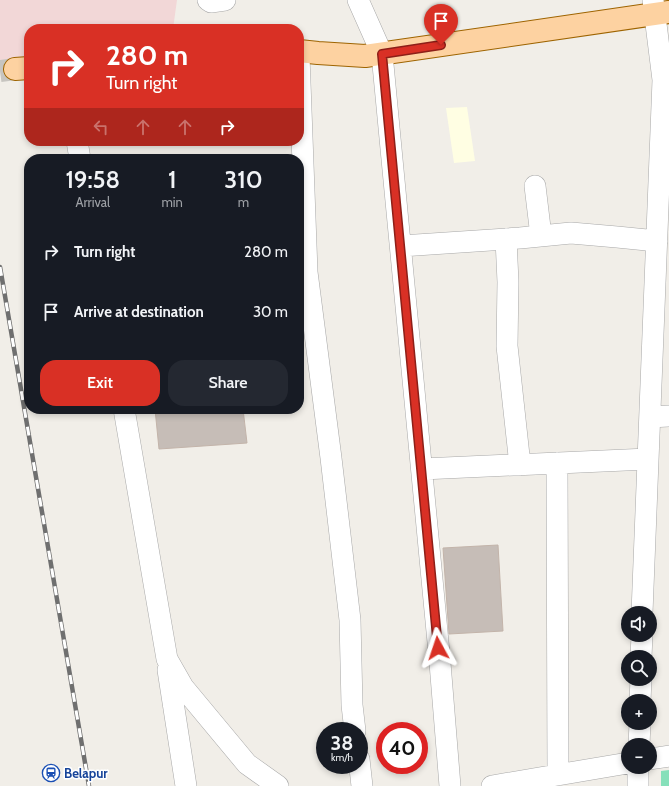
<!DOCTYPE html>
<meta charset="utf-8">
<style>
:root{--surface:#171b24;--page:#242831;--text:#f1f3f6;--muted:#9ea1a6;--accent:#d93025}
body{margin:0;font-family:Cabin,sans-serif;background:var(--page);color:var(--text);height:100vh;display:flex;flex-direction:column;font-size:15px;white-space:nowrap}
*{box-sizing:border-box;margin:0}
p{font-size:13px;color:var(--muted)}
.icon{flex:none;width:22px;height:22px;fill:none;stroke:currentColor;stroke-width:2;stroke-linecap:round;stroke-linejoin:round}
.map{position:relative;flex:1;overflow:hidden}
.drawer{position:absolute;left:24px;top:154px;width:280px;height:260px;display:flex;flex-direction:column;background:var(--surface);border-radius:16px;box-shadow:0 2px 6px #0003}
.drawer>*{flex:none}
.guide{position:absolute;left:24px;top:24px;width:280px;height:122px;border-radius:16px;box-shadow:0 2px 6px #0003;background:#d93025;color:#fff;overflow:hidden}
.fabs{position:absolute;left:621px;top:606px;display:grid;gap:8px}
.fabs a{display:grid;place-items:center;width:36px;height:36px;border-radius:50%;background:var(--surface);box-shadow:0 2px 6px #0003;font-size:20px}
.speed{position:absolute;left:316px;top:722px;display:flex;gap:8px;font-size:20px;font-weight:700;text-align:center}
.speed>*{display:grid;place-content:center;width:52px;height:52px;border-radius:50%;background:var(--surface);box-shadow:0 2px 6px #0003;line-height:1}
.speed small{font-size:10px;font-weight:400}
.speed .limit{border:6px solid #d22;background:#fff;color:#111}
.pin{position:absolute;display:grid;place-items:center;width:34px;height:34px;color:#fff;margin:-41px -17px;border-radius:50% 50% 50% 0;rotate:-45deg;box-shadow:0 0 4px #0007}
.pin .icon{rotate:45deg}
.me{position:absolute;width:44px;margin:-22px;rotate:355deg;stroke-linejoin:round;filter:drop-shadow(0 0 3px #0008)}
.turn{display:flex;align-items:center;gap:14px;height:84px;padding:0 16px;font-size:18px}
.turn .icon{width:52px;height:52px;stroke-width:2.5}
.turn b{display:block;font-size:28px;line-height:34px}
.lanes{display:flex;align-items:center;height:38px;padding:0 16px;background:#0003;justify-content:center;gap:20px;direction:ltr}
.lanes .off{opacity:.35}
.eta{display:flex;justify-content:space-evenly;align-items:center;height:68px;text-align:center}
.eta b{font-size:24px;font-weight:600;line-height:28px}
.primary-button{display:flex;gap:8px;margin-top:auto;padding:8px 16px}
.primary-button a{flex:1;height:46px;border-radius:16px;background:var(--accent);color:#fff;font-size:16px;font-weight:600;line-height:46px;text-align:center}
.primary-button a+a{background:var(--page);color:var(--text)}
ul{padding:0;list-style:none}
li{display:flex;align-items:center;gap:12px;height:60px;padding:0 16px}
li div{flex:1}
li b{display:block;font-size:15px}
li em{font-style:normal}
.map>svg:first-child{display:block}
.commercial{fill:#f2d7d7}
.education{fill:#fffee3}
.pitch{fill:#86e0ba}
.building{fill:#c6bdb7;stroke:#c3b4aa}
.lines{fill:none;stroke-linecap:round;stroke-linejoin:round}
.major-tunnel{stroke:#c7c5c0;stroke-width:22;stroke-dasharray:22 11;stroke-linecap:butt}
.minor-casing{stroke:#a8a8a8;stroke-width:22}
.major-casing{stroke:#9e6400;stroke-width:24}
.minor{stroke:#fff;stroke-width:21}
.major{stroke:#fdd2a1;stroke-width:22}
.rail-casing{stroke:#6f6f6f;stroke-width:4.5}
.rail{stroke:#fff;stroke-width:3;stroke-dasharray:9;stroke-linecap:butt}
.route-casing{stroke:#8d1f18;stroke-width:10}
.route{stroke:#d93025;stroke-width:7}
.labels{text-anchor:middle;dominant-baseline:central;stroke-width:3;stroke-linejoin:round;paint-order:stroke}
.transit-label{font-size:13px;font-weight:bold;fill:#164399;stroke:#fff;text-anchor:start}
</style>
<div class="map">
<svg width="669" height="786" viewBox="0 0 669 786">
<rect width="100%" height="100%" fill="#f1eee8"/>
<path class="commercial" d="M0 0H177L173 29H29V57L0 62Z"/>
<path class="education" d="M467 107 475 161 454 163 446 108Z"/>
<path class="pitch" d="M669 770V786H661V771Z"/>
<path class="building" d="M155 409H243L247 443 159 449Z
M498 545 503 631 449 634 443 548Z"/>
<g class="lines">
<path class="major-tunnel" d="M0 71 15 69"/>
<defs>
<path id="minor" d="M208 0 211 2 225 0
M358 0 382 54 440 663 450 786
M299 56 307 272 331 458 350 620 352 705 355 731
M77 141 80 159
M535 186 541 236
M506 239 508 282 507 346 520 465
M401 246 520 238 571 233 617 237 657 241
M124 409 167 659 183 687 247 764 278 786
M650 417 669 416
M557 463 558 775
M422 469 648 459
M642 613 663 80 653 0
M641 657 642 635
M168 670 186 786
M640 701 641 679
M639 745 640 723
M359 759 362 786
M650 759 669 756
M492 786 628 763
M638 786V767"/>
<path id="major" d="M299 51 318 53 365 56 669 12
M15 69 29 68"/>
</defs>
<use href="#minor" class="minor-casing"/>
<use href="#major" class="major-casing"/>
<use href="#minor" class="minor"/>
<use href="#major" class="major"/>
<defs>
<path id="rail" d="M0 267 89 786"/>
</defs>
<use href="#rail" class="rail-casing"/>
<use href="#rail" class="rail"/>
</g>
<g class="lines">
<defs>
<path id="route" d="M438 648 382 54 441 45"/>
</defs>
<use href="#route" class="route-casing"/>
<use href="#route" class="route"/>
</g>
<defs>
<symbol id="station-ring" viewBox="-11 -11 22 22"><circle r="9.5" fill="#fff" stroke="#1a4fb4" stroke-width="1.5"/><path d="M-3-6H3Q5-6 5-4V2Q5 4 3 4L4.5 6H3L1.5 4h-3L-3 6H-4.5L-3 4Q-5 4-5 2V-4Q-5-6-3-6ZM-3.5-4v3h7v-3ZM-3.5 1v1.5H-2V1ZM2 1v1.5H3.5V1Z" fill="#1a4fb4"/></symbol>
</defs>
<g fill-rule="evenodd">
<use href="#station-ring" x="41" y="763" width="20" height="20"/>
</g>
<g class="labels">
<g class="transit-label">
<text x="64" y="773">Belapur</text>
</g>
</g>
</svg>
<div class="fabs">
<a><svg class="icon" aria-label="sound" viewBox="0 0 24 24"><path d="M4 9h4l5-4v14l-5-4H4zM17 9q2 3 0 6"/></svg></a>
<a><svg class="icon" aria-label="search" viewBox="0 0 24 24"><circle cx="10" cy="10" r="6"/><path d="M15 15l6 6"/></svg></a>
<a>+</a>
<a>−</a>
</div>
<div class="speed"><div>38<small>km/h</small></div><div class="limit">40</div></div>
<div class="pin" style="left:441px;top:45px;background:#d93025"><svg class="icon" aria-label="arrive" viewBox="0 0 24 24"><path d="M6 21V4h12l-3 4 3 4H6"/></svg></div>
<svg class="me" style="left:438px;top:648px" viewBox="-20 -20 40 40"><path d="M0-17L14 15 0 8-14 15z" fill="#d93025" stroke="#fff" stroke-width="4"/></svg>
<div class="guide">
<div class="turn"><svg class="icon" aria-label="right" viewBox="0 0 24 24"><path d="M7 20v-9h11M14 6l5 5-5 5"/></svg><div><b>280 m</b>Turn right</div></div>
<div class="lanes"><svg class="icon off" aria-label="left" viewBox="0 0 24 24"><path d="M17 20v-9H6M10 6l-5 5 5 5"/></svg><svg class="icon off" aria-label="ahead" viewBox="0 0 24 24"><path d="M12 20V5M6 11l6-6 6 6"/></svg><svg class="icon off" aria-label="ahead" viewBox="0 0 24 24"><path d="M12 20V5M6 11l6-6 6 6"/></svg><svg class="icon" aria-label="right" viewBox="0 0 24 24"><path d="M7 20v-9h11M14 6l5 5-5 5"/></svg></div>
</div>
<section class="drawer">
<div class="eta">
<div><b>19:58</b><p>Arrival</p></div>
<div><b>1</b><p>min</p></div>
<div><b>310</b><p>m</p></div>
</div>
<ul>
<li><svg class="icon" aria-label="right" viewBox="0 0 24 24"><path d="M7 20v-9h11M14 6l5 5-5 5"/></svg><div><b>Turn right</b></div><em>280 m</em></li>
<li><svg class="icon" aria-label="arrive" viewBox="0 0 24 24"><path d="M6 21V4h12l-3 4 3 4H6"/></svg><div><b>Arrive at destination</b></div><em>30 m</em></li>
</ul>
<div class="primary-button"><a>Exit</a><a>Share</a></div>
</section>
</div>
